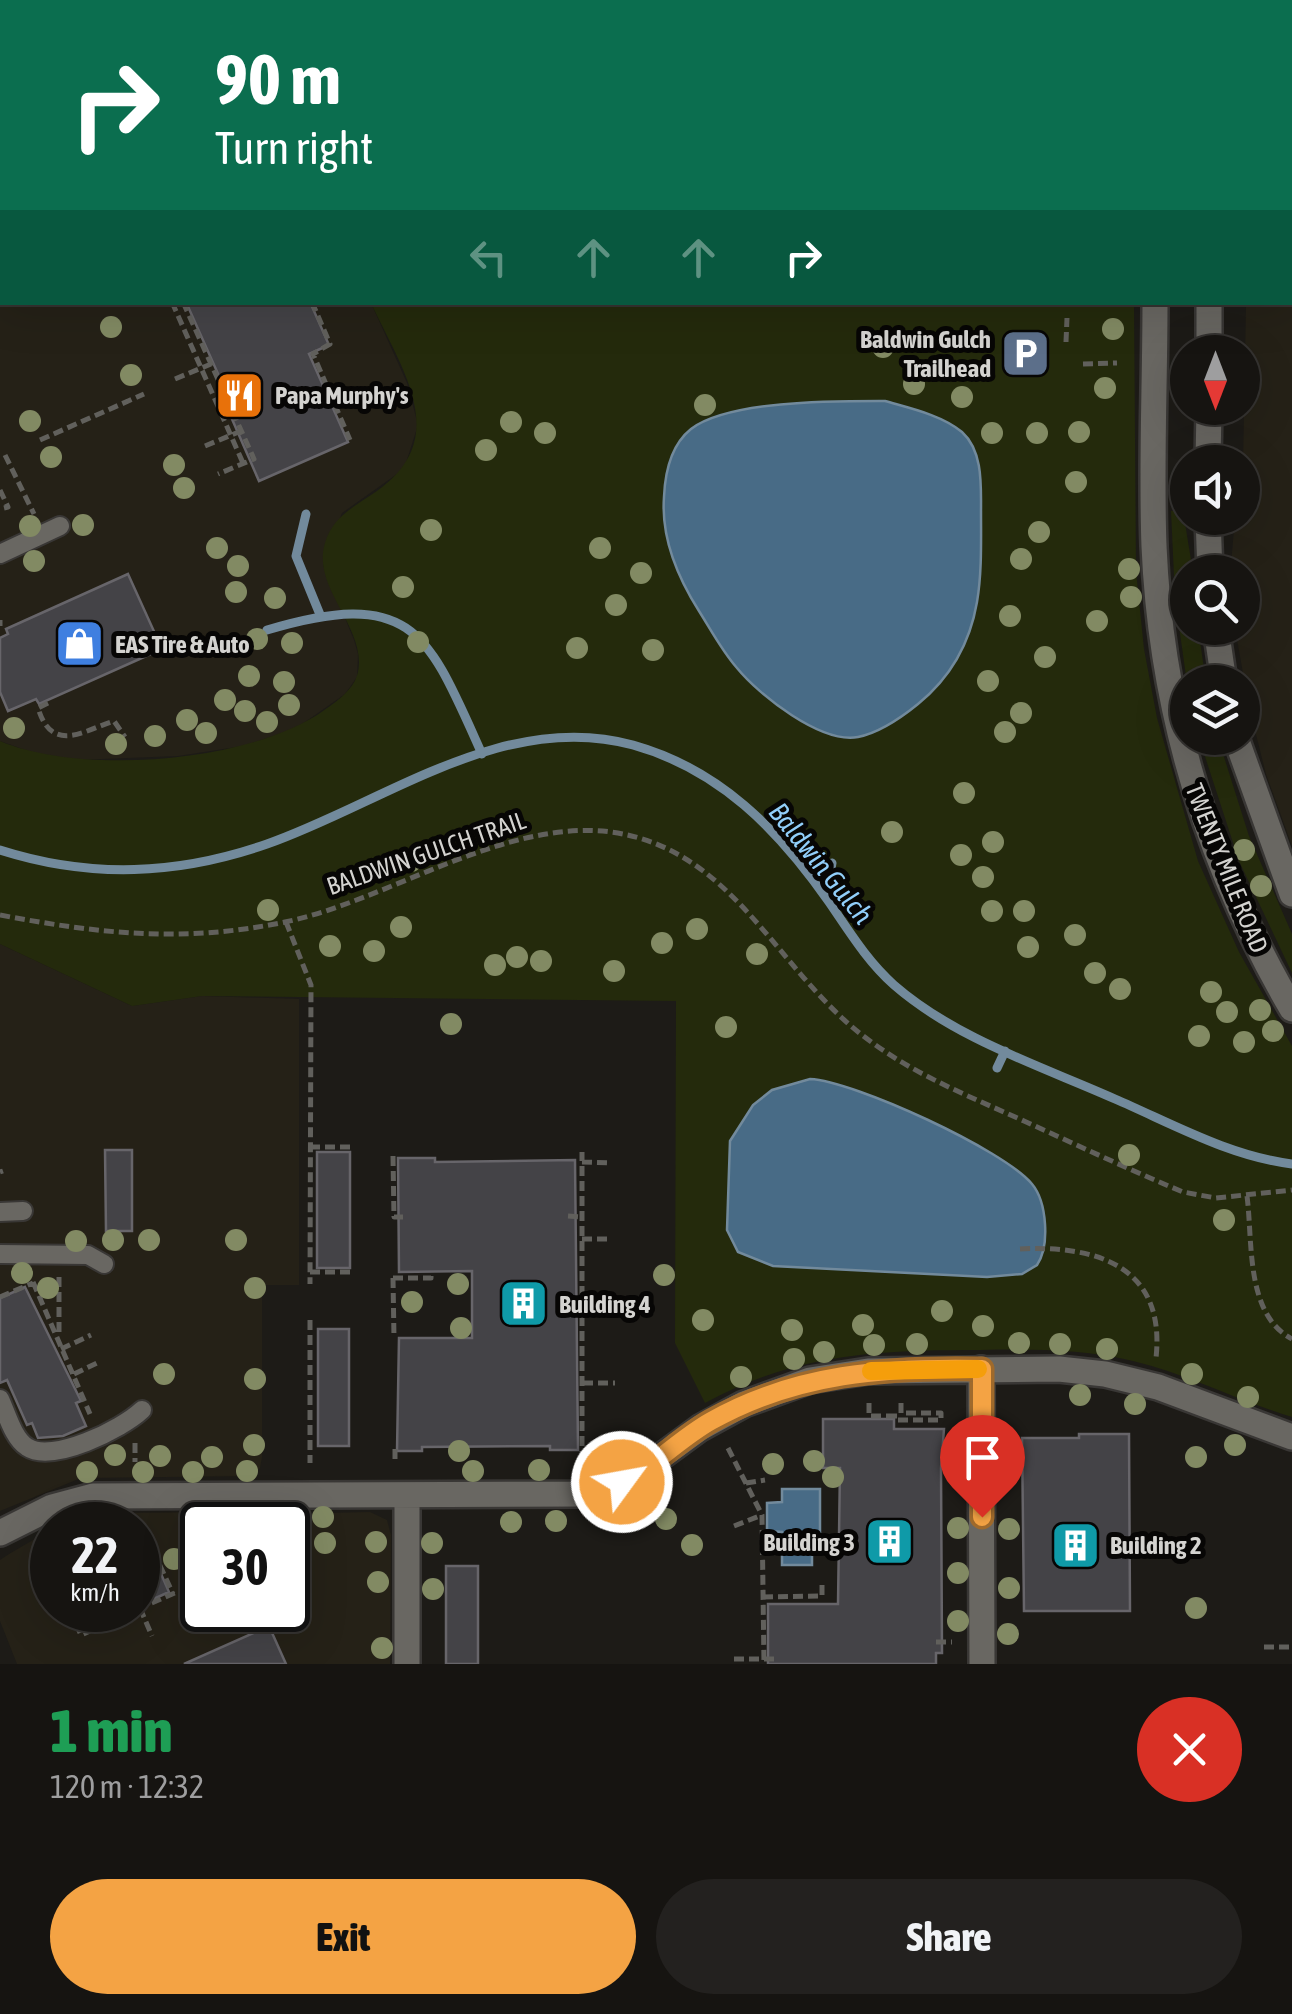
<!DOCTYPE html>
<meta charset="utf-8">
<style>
:root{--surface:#161411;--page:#23211f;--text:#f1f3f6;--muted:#9e9e9f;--line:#353331;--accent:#f4a344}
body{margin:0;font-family:"Asap Condensed",sans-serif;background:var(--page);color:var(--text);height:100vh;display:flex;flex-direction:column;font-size:38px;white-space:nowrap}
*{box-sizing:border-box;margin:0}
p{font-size:32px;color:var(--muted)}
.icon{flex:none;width:55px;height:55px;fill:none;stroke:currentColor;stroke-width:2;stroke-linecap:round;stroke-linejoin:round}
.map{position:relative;height:1664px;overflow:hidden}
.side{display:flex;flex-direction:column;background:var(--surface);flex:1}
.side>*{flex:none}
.top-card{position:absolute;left:0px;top:0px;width:1292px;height:305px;box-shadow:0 10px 40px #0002,0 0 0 2px var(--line);background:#0b6e4f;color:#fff;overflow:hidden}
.needle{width:65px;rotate:180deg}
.tools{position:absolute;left:1170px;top:335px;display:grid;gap:20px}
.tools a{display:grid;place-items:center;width:90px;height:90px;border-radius:50%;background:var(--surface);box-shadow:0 10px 40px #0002,0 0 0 2px var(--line);font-size:50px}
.speed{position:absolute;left:30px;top:1502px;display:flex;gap:20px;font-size:50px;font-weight:700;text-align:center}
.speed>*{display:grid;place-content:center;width:130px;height:130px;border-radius:50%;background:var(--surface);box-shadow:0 10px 40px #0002,0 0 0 2px var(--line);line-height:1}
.speed small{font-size:25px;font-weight:400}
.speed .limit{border:5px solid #111;border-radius:15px;background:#fff;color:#111}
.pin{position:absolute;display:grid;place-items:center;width:85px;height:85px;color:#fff;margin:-102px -42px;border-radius:50% 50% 50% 0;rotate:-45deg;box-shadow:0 0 10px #0007}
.pin .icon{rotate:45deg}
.me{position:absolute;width:110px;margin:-55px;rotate:58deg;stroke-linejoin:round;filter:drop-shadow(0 0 8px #0008)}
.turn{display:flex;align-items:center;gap:35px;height:210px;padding:0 50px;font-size:45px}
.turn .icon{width:130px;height:130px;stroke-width:2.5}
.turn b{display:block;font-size:70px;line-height:85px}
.lanes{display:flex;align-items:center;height:95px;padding:0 50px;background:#0003;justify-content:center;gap:50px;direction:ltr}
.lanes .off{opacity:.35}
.round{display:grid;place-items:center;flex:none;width:105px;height:105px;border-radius:52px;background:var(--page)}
.head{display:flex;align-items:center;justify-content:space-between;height:170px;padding:0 50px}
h1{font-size:60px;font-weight:800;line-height:75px;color:#1e9e55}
.primary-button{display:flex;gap:20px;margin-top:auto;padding:20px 50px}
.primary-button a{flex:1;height:115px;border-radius:60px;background:var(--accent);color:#111;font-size:40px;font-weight:800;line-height:115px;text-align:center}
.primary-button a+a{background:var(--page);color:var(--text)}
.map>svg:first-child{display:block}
.built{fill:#252117;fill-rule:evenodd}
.green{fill:#242a0c}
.water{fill:#486b86;stroke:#728a9c;stroke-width:2.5}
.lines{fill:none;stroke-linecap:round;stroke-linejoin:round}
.stream{stroke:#728a9c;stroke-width:9}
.building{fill:#444347;stroke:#67656a;stroke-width:2.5}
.lane-casing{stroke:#393735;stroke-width:22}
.street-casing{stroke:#393735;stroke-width:30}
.secondary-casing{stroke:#393735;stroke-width:30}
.path{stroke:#61605c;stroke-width:5;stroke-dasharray:10 5;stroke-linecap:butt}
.lane{stroke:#696762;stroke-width:18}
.street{stroke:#696762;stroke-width:25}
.secondary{stroke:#696762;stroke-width:25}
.tree{fill:#828a63}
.route-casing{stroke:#9f6a2c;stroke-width:25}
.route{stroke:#f4a344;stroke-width:18}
.slow{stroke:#f59e0b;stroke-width:18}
.labels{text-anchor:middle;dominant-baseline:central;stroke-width:10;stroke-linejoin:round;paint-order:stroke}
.poi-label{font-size:25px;font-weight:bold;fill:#d4d3d0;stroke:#070605;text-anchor:start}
.street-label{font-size:25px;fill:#d4d3d0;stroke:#070605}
.water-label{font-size:28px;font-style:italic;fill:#91cefa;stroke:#070605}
</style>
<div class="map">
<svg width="1292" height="1664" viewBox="0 0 1292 1664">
<rect width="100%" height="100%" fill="#1d1b17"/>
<path class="built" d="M526 0H1120V2H528Z
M0 138 2 302 371 303 407 383 418 425 404 469 342 513 323 565 354 640 358 654 357 677 345 694 295 729 243 746 178 756 77 760 31 752 0 741Z
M1290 282H1292V846L1266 774 1249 707 1235 628H1242V572H1231V564L1235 518H1242L1246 305 1290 302Z
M0 944 132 1006 202 996 299 999V1285H262V1457L260 1468 252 1476 81 1478 0 1511Z
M243 1512 259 1520H312L323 1513 370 1512 387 1520 391 1535 390 1664H17L0 1621V1560L9 1554 52 1529V1610H138V1525H60L85 1515 107 1513ZM202 1525H288V1610H202Z"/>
<path class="green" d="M371 303H1134L1136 571 1144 649 1157 718 1198 861 1239 952 1292 1046V1417C1238 1401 1188 1374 1133 1361 1082 1349 1032 1349 980 1350 879 1350 797 1353 705 1403L675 1343 676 1001 202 996 132 1006 0 944V741C82 776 251 762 323 711 337 701 354 690 358 672 367 627 311 588 325 543 332 519 351 508 371 495 455 441 403 372 371 303Z
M1171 511H1183L1193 572H1188V628H1198L1206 682 1187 683 1175 598Z
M1199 738H1218L1249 836 1292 934V973L1239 861Z"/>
<path class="water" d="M885 401C909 408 942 415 962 432 983 451 981 485 981 511 981 540 982 573 977 602 970 643 950 678 918 704 902 717 878 733 858 737 821 744 759 695 737 668 722 651 711 630 699 611 678 578 661 537 664 497 665 473 671 445 691 429 729 400 837 401 885 401Z
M810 1079C854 1081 1004 1150 1032 1184 1047 1202 1050 1246 1037 1265L1022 1274 987 1277 773 1266 738 1252 727 1230 730 1141 753 1105 772 1090Z
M782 1489H820V1532L812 1533V1565H782V1532L767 1531V1503L782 1502Z"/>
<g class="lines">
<path class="stream" d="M306 514 296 556 321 617
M267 630C414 586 428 634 482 754
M0 850C91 879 178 875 267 844 382 804 504 709 633 745 719 769 778 829 829 902 849 931 867 961 894 985 956 1039 1041 1066 1115 1099 1173 1124 1229 1156 1292 1164
M826 897 832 863
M997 1068 1005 1051"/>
</g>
<path class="building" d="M186 302H310L329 345 309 354 348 442 259 481 218 387 223 385Z
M128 574 162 649 39 704 36 699 8 711 0 692V638L8 634 6 629Z
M105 1150H132V1231H106Z
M317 1152H350V1268H317Z
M398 1158H435V1162L575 1160 578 1450H550V1446L422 1447V1451H397L399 1338H472V1271L399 1272Z
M25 1287 81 1401 76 1403 86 1426 63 1436 38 1438 32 1423 27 1425 7 1380 0 1383V1298Z
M318 1329H349V1446H318Z
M823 1419H894V1429H944L941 1468 942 1653H936V1664H768V1604H838L840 1468H823Z
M1079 1434H1129L1130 1611H1024L1022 1438H1079Z
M138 1521 169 1592 138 1606Z
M446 1566H478V1664H446Z
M269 1626 286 1664H184Z"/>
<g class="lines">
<defs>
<path id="lane" d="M0 554 60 526
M0 1212 23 1211
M0 1254 88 1255 104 1264
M0 1399C7 1414 13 1438 27 1447 52 1464 122 1429 142 1410"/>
<path id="street" d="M981 1369 982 1664
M0 1533 52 1507 93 1496 585 1494 636 1475 700 1428 744 1404 810 1380 868 1371 1059 1369 1105 1374 1158 1387 1292 1437
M407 1664V1496"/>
<path id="secondary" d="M481 0 483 2
M203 2 209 0
M1156 2V0
M1211 2V0
M0 93 2 92
M1290 237H1292
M1155 302C1155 384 1151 465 1154 546 1161 711 1209 867 1292 1009
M1209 352V302
M1208 462 1209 408
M1208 518 1210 572
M1216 628 1224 682
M1236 738 1292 894"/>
</defs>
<use href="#lane" class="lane-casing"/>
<use href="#street" class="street-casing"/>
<use href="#secondary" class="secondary-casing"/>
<path class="path" d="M947 0V2
M1290 296 1292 298
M172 302 243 463
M183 302 254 459 218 474
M312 302 330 344 313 354 350 440
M1066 342 1067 318
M1083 364 1117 363
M175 379 211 364
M40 440 144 394
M205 446 241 431
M5 455 34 514
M0 490 8 507 4 508
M0 620V626
M48 703 38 708C52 754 83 731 114 721L125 737
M0 915C101 934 184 943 285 922 387 901 505 818 611 832 736 849 777 974 870 1041 917 1076 971 1097 1024 1121 1077 1145 1130 1170 1183 1192L1216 1198 1292 1190
M286 922 311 985 310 1284
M310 1147H352
M393 1156 394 1217H405
M582 1162 612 1163
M0 1172 3 1171
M1247 1196C1253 1242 1245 1314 1292 1339
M568 1216 582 1217
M582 1239H611
M1020 1249C1096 1245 1166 1266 1156 1358
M310 1272H352
M59 1277V1336
M393 1278 394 1338
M393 1278H431V1272
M33 1282 90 1414
M0 1297 33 1283
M310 1320V1463
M61 1349 91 1335
M74 1374 101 1361
M583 1383H615
M869 1403V1416H887
M887 1416H898V1420H941V1413H901V1401
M135 1443V1462
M728 1448 762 1515 764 1664
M395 1449V1464
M582 1461V1152
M746 1483 765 1480
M141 1524 173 1594
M734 1526 762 1515
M52 1568V1570
M763 1597 822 1596V1584
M140 1608 152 1636
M138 1609 202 1581
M70 1610 81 1635 136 1610
M936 1642H952
M1264 1647H1289
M734 1659H774"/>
<use href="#lane" class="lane"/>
<use href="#street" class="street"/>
<use href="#secondary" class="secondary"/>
</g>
<g class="tree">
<circle cx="111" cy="327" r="11"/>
<circle cx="1113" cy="329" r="11"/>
<circle cx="883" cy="347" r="11"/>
<circle cx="131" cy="375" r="11"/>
<circle cx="914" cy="384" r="11"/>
<circle cx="1105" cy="388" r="11"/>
<circle cx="962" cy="397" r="11"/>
<circle cx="705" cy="405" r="11"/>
<circle cx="30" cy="421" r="11"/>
<circle cx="511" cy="422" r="11"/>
<circle cx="1079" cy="432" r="11"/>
<circle cx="545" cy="433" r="11"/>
<circle cx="992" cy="433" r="11"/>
<circle cx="1037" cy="433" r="11"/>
<circle cx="486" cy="450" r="11"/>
<circle cx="51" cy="457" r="11"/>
<circle cx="174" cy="465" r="11"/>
<circle cx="1076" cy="482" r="11"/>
<circle cx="184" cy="488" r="11"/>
<circle cx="83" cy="525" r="11"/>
<circle cx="30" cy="526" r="11"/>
<circle cx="431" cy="530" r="11"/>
<circle cx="1039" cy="532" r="11"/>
<circle cx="217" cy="548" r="11"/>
<circle cx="600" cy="548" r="11"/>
<circle cx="1021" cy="559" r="11"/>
<circle cx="34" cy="561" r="11"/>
<circle cx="238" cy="566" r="11"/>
<circle cx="1129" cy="569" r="11"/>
<circle cx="641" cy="573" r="11"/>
<circle cx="403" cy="587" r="11"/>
<circle cx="236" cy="592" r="11"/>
<circle cx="1131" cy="597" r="11"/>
<circle cx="275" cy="598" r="11"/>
<circle cx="616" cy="605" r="11"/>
<circle cx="1010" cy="616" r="11"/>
<circle cx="1097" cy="621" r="11"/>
<circle cx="257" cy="639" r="11"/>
<circle cx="418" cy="642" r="11"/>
<circle cx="292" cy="643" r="11"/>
<circle cx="577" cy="648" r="11"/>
<circle cx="653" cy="650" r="11"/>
<circle cx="1045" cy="657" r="11"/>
<circle cx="249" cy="676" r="11"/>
<circle cx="988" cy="681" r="11"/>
<circle cx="284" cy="682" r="11"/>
<circle cx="225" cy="700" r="11"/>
<circle cx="289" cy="705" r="11"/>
<circle cx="245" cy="711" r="11"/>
<circle cx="1021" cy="713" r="11"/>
<circle cx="187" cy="720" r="11"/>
<circle cx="267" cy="722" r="11"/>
<circle cx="14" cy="728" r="11"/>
<circle cx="1005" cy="732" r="11"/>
<circle cx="206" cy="733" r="11"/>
<circle cx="155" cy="736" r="11"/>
<circle cx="116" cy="744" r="11"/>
<circle cx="964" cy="793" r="11"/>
<circle cx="892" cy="832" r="11"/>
<circle cx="993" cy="842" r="11"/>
<circle cx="1244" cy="850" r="11"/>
<circle cx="961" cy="855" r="11"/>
<circle cx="411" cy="861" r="11"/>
<circle cx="388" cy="868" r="11"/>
<circle cx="983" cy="877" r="11"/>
<circle cx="1261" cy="886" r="11"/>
<circle cx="268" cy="910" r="11"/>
<circle cx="992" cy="911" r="11"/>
<circle cx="1024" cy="911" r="11"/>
<circle cx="401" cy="927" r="11"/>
<circle cx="697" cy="929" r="11"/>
<circle cx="1075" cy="935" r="11"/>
<circle cx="662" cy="943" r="11"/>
<circle cx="330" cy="946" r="11"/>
<circle cx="1028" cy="947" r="11"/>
<circle cx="374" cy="951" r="11"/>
<circle cx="757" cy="954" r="11"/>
<circle cx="517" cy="957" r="11"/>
<circle cx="541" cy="961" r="11"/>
<circle cx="495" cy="965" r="11"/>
<circle cx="614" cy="971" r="11"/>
<circle cx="1095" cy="973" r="11"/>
<circle cx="1120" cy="989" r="11"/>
<circle cx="1211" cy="992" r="11"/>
<circle cx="1260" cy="1010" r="11"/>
<circle cx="1227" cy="1012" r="11"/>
<circle cx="451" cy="1024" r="11"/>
<circle cx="726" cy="1027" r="11"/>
<circle cx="1273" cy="1031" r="11"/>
<circle cx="1199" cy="1036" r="11"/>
<circle cx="1244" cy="1042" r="11"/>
<circle cx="1129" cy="1155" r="11"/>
<circle cx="1224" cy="1220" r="11"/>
<circle cx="113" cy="1240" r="11"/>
<circle cx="149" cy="1240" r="11"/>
<circle cx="236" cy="1240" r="11"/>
<circle cx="76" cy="1241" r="11"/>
<circle cx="22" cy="1273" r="11"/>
<circle cx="664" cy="1275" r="11"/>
<circle cx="458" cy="1284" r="11"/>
<circle cx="48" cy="1288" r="11"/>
<circle cx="255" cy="1288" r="11"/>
<circle cx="412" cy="1302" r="11"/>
<circle cx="942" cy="1311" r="11"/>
<circle cx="703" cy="1320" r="11"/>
<circle cx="863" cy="1325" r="11"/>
<circle cx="983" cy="1326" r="11"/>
<circle cx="461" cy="1328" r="11"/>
<circle cx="792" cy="1330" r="11"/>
<circle cx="1019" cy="1343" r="11"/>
<circle cx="917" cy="1344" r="11"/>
<circle cx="1060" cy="1344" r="11"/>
<circle cx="874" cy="1345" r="11"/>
<circle cx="1107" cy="1349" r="11"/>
<circle cx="824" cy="1352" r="11"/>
<circle cx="794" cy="1359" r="11"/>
<circle cx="164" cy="1374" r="11"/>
<circle cx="1192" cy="1374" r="11"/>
<circle cx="741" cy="1377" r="11"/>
<circle cx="255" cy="1379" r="11"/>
<circle cx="1080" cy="1395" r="11"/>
<circle cx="1248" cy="1397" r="11"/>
<circle cx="1135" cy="1404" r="11"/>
<circle cx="254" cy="1445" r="11"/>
<circle cx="1235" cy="1445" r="11"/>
<circle cx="459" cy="1451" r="11"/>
<circle cx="115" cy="1455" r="11"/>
<circle cx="160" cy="1456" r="11"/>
<circle cx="212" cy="1457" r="11"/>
<circle cx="1196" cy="1457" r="11"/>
<circle cx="814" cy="1461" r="11"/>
<circle cx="773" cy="1464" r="11"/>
<circle cx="591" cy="1468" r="11"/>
<circle cx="539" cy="1470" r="11"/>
<circle cx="1009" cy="1470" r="11"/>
<circle cx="247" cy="1471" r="11"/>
<circle cx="473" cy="1471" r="11"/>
<circle cx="87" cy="1472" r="11"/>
<circle cx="143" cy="1472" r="11"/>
<circle cx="193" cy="1472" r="11"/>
<circle cx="957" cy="1474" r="11"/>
<circle cx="833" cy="1477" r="11"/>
<circle cx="644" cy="1500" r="11"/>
<circle cx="611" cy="1514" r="11"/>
<circle cx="193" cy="1517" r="11"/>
<circle cx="323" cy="1517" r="11"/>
<circle cx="666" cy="1519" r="11"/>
<circle cx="556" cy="1521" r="11"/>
<circle cx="511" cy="1522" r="11"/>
<circle cx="958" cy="1528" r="11"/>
<circle cx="1009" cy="1529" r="11"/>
<circle cx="376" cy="1542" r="11"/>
<circle cx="325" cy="1543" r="11"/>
<circle cx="432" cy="1543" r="11"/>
<circle cx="692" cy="1545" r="11"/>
<circle cx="174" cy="1559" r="11"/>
<circle cx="958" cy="1573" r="11"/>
<circle cx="378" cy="1582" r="11"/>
<circle cx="1009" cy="1588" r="11"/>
<circle cx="433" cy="1589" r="11"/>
<circle cx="1196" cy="1608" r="11"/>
<circle cx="958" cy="1621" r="11"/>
<circle cx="1008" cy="1634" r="11"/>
<circle cx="382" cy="1648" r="11"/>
</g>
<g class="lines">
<defs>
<path id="route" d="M622 1482C655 1466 679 1439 711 1421 796 1373 886 1367 982 1369V1517"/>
</defs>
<use href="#route" class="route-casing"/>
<use href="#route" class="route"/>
<path class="slow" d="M871 1371 978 1369"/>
</g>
<defs>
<symbol id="parking-square" viewBox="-11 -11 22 22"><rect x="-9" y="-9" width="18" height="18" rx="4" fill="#5c6f8a" stroke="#070605"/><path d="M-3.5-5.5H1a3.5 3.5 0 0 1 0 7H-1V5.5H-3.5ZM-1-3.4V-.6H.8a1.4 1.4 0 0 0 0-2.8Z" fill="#fff"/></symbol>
<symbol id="restaurant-square" viewBox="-11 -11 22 22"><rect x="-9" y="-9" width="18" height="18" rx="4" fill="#e8710a" stroke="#070605"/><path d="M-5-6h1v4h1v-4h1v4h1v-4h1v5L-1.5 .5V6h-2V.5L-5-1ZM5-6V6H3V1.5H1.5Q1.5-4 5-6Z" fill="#fff"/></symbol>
<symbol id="shop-square" viewBox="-11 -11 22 22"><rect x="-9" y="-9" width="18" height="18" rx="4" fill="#3f7fe0" stroke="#070605"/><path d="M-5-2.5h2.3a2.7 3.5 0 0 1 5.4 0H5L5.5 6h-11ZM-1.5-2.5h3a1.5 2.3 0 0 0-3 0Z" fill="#fff"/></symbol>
<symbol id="building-square" viewBox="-11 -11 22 22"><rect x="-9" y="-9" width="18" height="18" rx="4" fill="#0f9aa8" stroke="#070605"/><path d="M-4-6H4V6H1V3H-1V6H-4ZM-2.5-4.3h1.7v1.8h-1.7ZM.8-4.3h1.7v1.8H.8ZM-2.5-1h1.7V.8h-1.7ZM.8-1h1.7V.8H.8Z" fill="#fff"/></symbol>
</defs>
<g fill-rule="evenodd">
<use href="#parking-square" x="998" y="326" width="55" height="55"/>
<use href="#restaurant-square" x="212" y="368" width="55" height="55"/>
<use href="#shop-square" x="52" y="616" width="55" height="55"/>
<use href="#building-square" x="496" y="1276" width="55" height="55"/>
<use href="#building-square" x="862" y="1514" width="55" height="55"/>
<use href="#building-square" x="1048" y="1518" width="55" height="55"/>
</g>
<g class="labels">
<g class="poi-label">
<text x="991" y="339" text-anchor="end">Baldwin Gulch<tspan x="991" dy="29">Trailhead</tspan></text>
<text x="275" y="395">Papa Murphy's</text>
<text x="115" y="644">EAS Tire &amp; Auto</text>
<text x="559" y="1304">Building 4</text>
<text x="855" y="1542" text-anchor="end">Building 3</text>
<text x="1110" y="1545">Building 2</text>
</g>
<g class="street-label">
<text transform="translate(426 853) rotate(-19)">BALDWIN GULCH TRAIL</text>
<text transform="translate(1227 868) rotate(68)">TWENTY MILE ROAD</text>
</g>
<g class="water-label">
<text transform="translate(821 863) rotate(51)">Baldwin Gulch</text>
</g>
</g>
</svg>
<div class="tools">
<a><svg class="needle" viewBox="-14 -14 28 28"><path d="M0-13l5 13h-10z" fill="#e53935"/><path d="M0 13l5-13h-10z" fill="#9e9e9f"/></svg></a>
<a><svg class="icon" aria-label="sound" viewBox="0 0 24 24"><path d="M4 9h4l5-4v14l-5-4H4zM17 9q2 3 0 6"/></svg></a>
<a><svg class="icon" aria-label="search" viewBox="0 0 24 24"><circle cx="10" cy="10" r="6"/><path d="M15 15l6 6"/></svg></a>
<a><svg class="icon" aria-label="layers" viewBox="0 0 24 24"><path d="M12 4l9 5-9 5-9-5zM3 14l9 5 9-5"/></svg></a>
</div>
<div class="speed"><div>22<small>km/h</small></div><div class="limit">30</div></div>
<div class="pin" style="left:982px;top:1517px;background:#d93025"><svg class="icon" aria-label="arrive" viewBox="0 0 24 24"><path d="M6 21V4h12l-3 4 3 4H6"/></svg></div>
<svg class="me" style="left:622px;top:1482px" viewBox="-20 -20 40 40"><circle r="17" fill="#f4a344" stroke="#fff" stroke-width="3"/><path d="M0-11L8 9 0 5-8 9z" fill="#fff"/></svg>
<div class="top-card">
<div class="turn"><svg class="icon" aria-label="right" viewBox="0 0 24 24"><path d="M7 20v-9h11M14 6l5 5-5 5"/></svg><div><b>90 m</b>Turn right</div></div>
<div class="lanes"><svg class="icon off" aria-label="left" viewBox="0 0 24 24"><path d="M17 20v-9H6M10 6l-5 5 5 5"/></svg><svg class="icon off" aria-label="ahead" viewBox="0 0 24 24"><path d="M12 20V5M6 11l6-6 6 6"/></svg><svg class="icon off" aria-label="ahead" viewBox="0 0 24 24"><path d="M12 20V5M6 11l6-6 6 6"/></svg><svg class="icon" aria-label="right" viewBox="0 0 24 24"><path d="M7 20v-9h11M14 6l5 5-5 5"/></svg></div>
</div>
</div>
<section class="side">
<div class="head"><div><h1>1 min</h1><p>120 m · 12:32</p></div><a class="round" style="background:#d93025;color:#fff"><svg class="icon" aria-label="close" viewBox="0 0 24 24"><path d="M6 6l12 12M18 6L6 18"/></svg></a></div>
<div class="primary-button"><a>Exit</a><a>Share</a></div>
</section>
